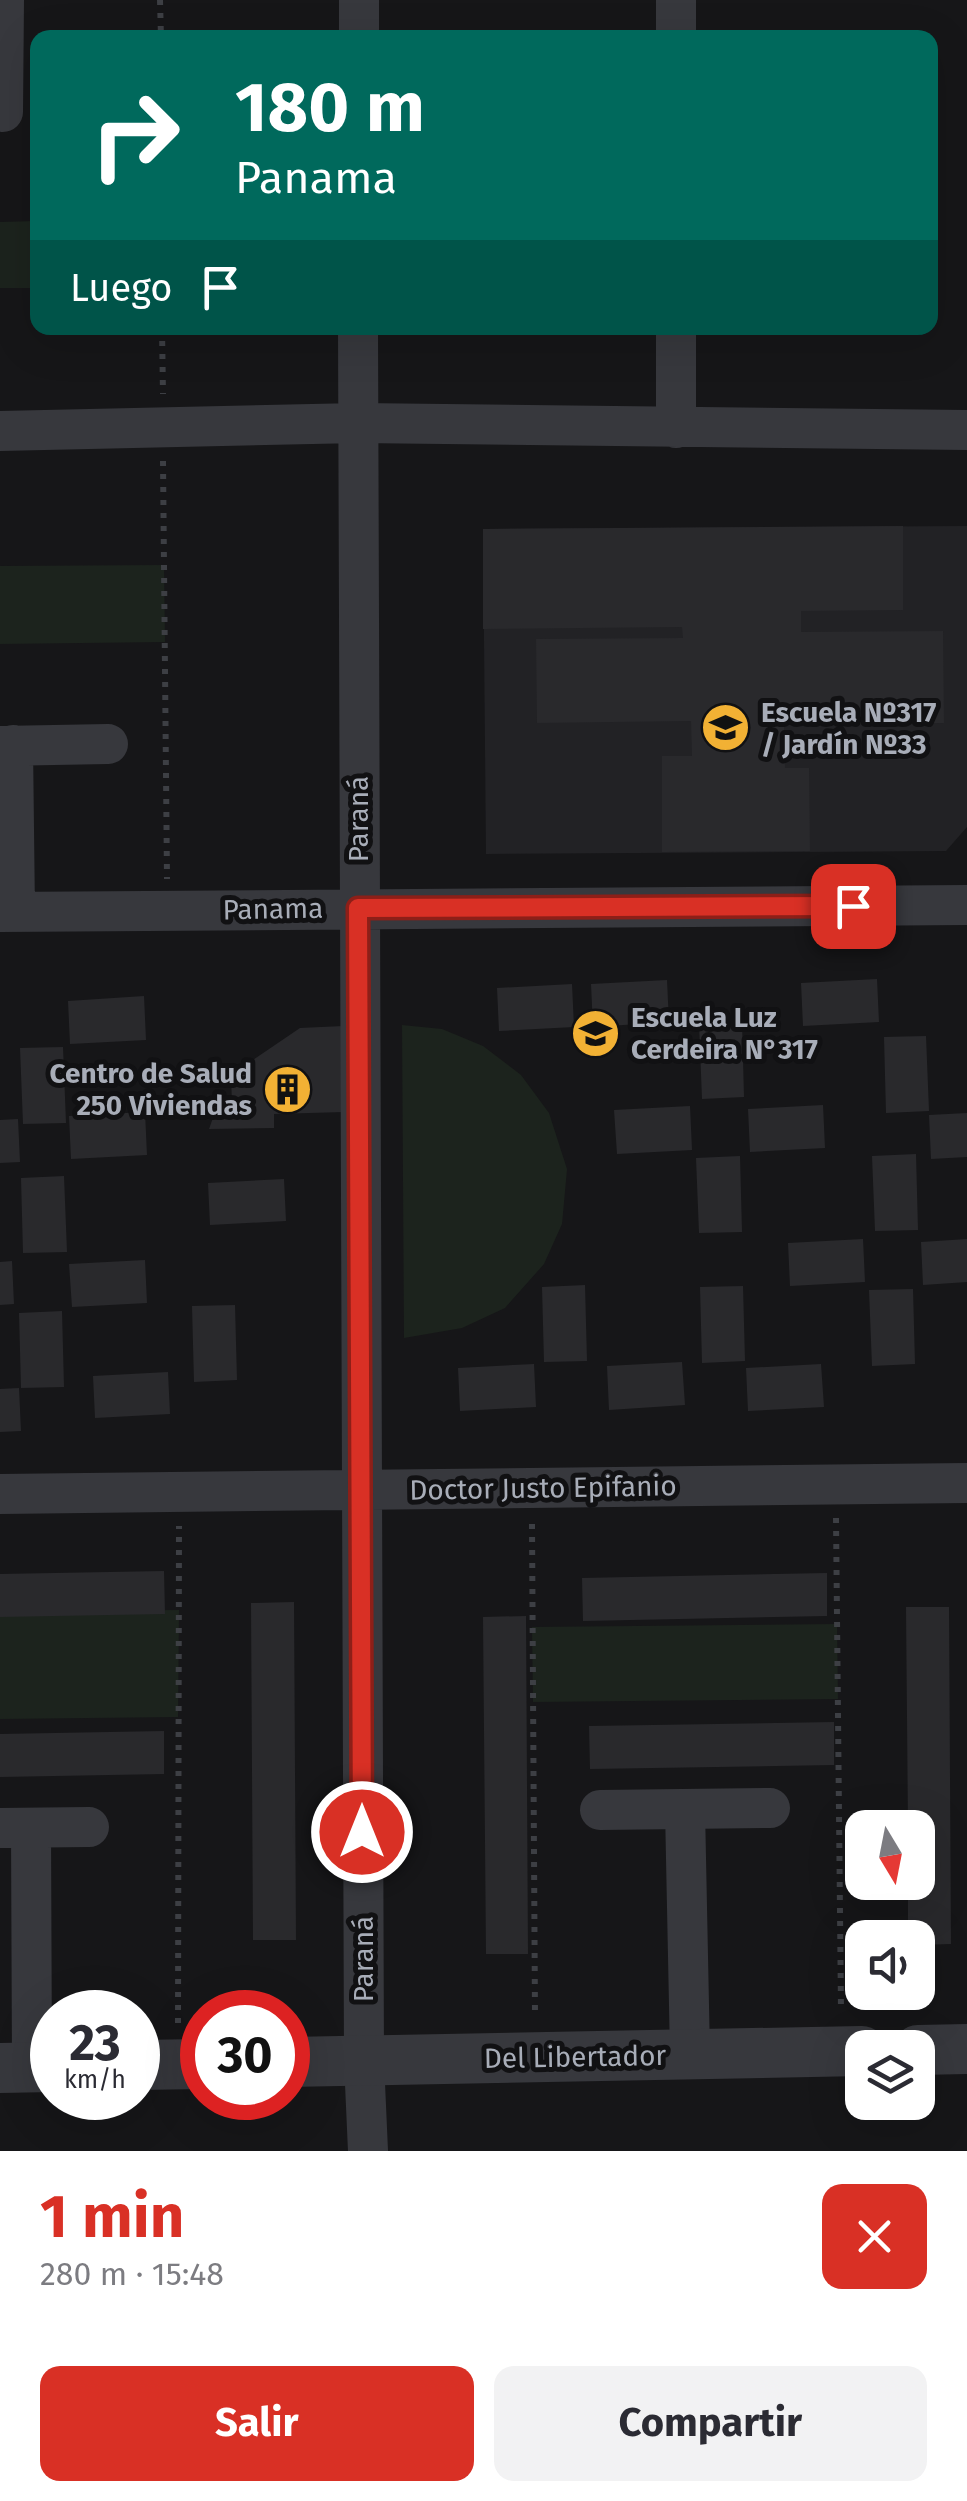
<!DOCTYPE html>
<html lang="es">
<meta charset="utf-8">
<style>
:root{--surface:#fff;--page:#f2f2f3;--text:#2b2b33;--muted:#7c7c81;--accent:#d93025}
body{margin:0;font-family:"Fira Sans",sans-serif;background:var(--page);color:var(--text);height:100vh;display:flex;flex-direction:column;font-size:38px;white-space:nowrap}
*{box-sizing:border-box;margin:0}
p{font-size:32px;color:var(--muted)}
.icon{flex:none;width:55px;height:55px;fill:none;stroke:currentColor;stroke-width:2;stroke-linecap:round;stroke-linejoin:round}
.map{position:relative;height:2151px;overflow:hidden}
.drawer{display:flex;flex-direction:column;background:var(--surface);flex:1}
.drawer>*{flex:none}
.top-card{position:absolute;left:30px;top:30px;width:908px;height:305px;border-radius:20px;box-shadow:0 10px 40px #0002;background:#00695c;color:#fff;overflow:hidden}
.needle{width:65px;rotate:170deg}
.controls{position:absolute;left:845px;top:1810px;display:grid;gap:20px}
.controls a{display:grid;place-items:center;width:90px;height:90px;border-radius:20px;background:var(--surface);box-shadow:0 10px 40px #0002;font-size:50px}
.speed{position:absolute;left:30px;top:1990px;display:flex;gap:20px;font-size:50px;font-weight:700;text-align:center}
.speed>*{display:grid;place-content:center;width:130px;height:130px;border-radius:50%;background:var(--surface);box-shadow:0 10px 40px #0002;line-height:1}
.speed small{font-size:25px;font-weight:400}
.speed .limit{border:15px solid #d22;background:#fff;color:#111}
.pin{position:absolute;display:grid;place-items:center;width:85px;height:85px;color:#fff;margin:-42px;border-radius:20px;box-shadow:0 5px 15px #0006}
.me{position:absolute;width:110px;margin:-55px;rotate:0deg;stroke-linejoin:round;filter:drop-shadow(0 0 8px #0008)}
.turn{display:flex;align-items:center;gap:35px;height:210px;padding:0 40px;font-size:45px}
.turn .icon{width:130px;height:130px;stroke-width:2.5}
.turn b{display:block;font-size:70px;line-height:85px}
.then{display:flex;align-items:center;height:95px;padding:0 40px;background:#0003;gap:20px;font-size:38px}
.round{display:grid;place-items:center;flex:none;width:105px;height:105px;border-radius:20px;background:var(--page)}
.overview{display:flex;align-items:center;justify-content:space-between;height:170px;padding:0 40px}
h1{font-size:60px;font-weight:700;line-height:75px;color:var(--accent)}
.primary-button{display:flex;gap:20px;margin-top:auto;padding:20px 40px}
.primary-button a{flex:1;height:115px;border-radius:20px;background:var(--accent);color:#fff;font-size:40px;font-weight:700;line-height:115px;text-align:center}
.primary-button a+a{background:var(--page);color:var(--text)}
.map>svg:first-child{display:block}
.built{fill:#222225}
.green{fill:#1c231d}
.building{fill:#29292c}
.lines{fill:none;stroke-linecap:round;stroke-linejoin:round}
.path{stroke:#3d3f44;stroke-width:6;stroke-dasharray:5 8;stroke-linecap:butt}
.minor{stroke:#37383d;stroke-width:40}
.tertiary{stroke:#37383d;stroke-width:50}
.route-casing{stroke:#8d1f18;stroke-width:25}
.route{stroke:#d93025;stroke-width:18}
.labels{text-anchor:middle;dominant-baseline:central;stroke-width:10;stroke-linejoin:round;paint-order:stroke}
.poi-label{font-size:28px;font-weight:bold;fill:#a8adb8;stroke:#111113;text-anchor:start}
.street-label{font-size:28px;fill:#a8adb8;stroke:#111113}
</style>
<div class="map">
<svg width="967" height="2151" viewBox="0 0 967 2151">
<rect width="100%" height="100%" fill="#161618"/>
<path class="built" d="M967 526V827L946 851 486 854 483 529Z"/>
<path class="green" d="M37 221V288H0V222Z
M164 565 165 642 0 644V566Z
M402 1025 442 1029 483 1046 521 1075 549 1113 567 1169 562 1224 544 1264 505 1308 462 1328 404 1338Z
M179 1610 178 1717 0 1719V1611Z
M837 1624 838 1699 533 1702 532 1627Z"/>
<path class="building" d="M903 526V610L801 611V632L943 631 944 723 784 724 785 768H809L810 851 662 852V756H692L691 721 537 723 536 639 683 638 682 627 483 629V529Z
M877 979 879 1022 803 1026 801 983Z
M667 980 669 1022 593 1027 591 984Z
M572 984 574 1027 499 1031 497 988Z
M144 996 146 1040 70 1044 68 1001Z
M742 1022 744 1097 702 1099 699 1023Z
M343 1026 344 1112 274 1114V1128L209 1129 218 1104H232L231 1075 300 1028Z
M926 1036 929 1111 886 1113 884 1037Z
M63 1047 66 1123 23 1124 20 1048Z
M823 1105 825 1148 750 1152 748 1109Z
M690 1106 692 1150 617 1154 614 1110Z
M145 1112 147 1155 71 1159 69 1116Z
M967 1113V1157L931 1159 929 1115Z
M18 1119 20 1162 0 1163V1120Z
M916 1154 918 1230 875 1231 872 1156Z
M740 1156 742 1232 699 1233 696 1158Z
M64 1176 67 1252 23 1253 21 1178Z
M284 1179 286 1221 210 1225 208 1183Z
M863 1239 865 1282 790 1286 788 1243Z
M967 1239V1282L923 1285 921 1242Z
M145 1260 147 1303 72 1307 69 1264Z
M12 1261 14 1304 0 1305V1262Z
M585 1285 587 1361 544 1362 542 1287Z
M743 1286 745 1361 702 1363 700 1287Z
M913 1289 915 1364 872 1366 869 1290Z
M235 1305 237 1380 194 1382 192 1306Z
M62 1311 64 1387 21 1388 19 1313Z
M682 1362 685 1405 609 1410 607 1366Z
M534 1364 536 1407 460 1411 458 1368Z
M821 1364 824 1407 748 1411 746 1368Z
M168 1372 170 1414 95 1418 93 1376Z
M19 1388 21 1431 0 1432V1389Z
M164 1571 165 1614 0 1617V1574Z
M827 1573V1616L583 1621 582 1578Z
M294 1602 296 1940H253L251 1603Z
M906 1607H949L951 1944 918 1945V1938H908V1882H918V1828H908Z
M526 1616 528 1954H486L483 1617Z
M834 1722V1765L590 1769 589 1726Z
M164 1731V1774L0 1777V1734Z"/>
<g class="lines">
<path class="path" d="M160 0 161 38
M162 328 163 394
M163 461 167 879
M836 1518 841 2010
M532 1524 535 2016
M178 2023 179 1526"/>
<path class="minor" d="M359 38V0
M676 38V0
M3 112 4 0
M358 328C358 905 360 1483 364 2061L368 2151
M676 428V328
M0 431 358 423 967 430
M13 745 15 912
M0 746 108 744
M0 912 967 905
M0 1494 967 1483
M685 1809 690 2054
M600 1810 770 1808
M0 1828 89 1827
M31 1828 32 2068"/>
<path class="tertiary" d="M918 2050 967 2049
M288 2062 862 2051
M138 2065 202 2064
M0 2068 52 2067"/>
</g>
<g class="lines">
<defs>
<path id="route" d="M362 1832 358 908 853 906"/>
</defs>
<use href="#route" class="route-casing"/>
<use href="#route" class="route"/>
</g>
<defs>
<symbol id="school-disc" viewBox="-11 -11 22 22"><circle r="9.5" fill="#f2b134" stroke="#111113"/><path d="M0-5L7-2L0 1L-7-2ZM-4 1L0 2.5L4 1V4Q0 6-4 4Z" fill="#111"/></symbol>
<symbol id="building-disc" viewBox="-11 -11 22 22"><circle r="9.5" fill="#f2b134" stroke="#111113"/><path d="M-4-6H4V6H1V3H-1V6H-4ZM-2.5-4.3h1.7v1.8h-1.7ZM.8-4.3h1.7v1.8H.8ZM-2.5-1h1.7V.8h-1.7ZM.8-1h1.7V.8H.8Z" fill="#111"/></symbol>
</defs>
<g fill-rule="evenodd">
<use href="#school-disc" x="698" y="700" width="55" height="55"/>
<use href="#school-disc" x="568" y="1006" width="55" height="55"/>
<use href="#building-disc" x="260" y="1062" width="55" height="55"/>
</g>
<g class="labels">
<g class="poi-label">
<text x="761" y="712">Escuela Nº317<tspan x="761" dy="32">/ Jardín Nº33</tspan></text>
<text x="631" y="1017">Escuela Luz<tspan x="631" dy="32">Cerdeira N°317</tspan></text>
<text x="252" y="1073" text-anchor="end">Centro de Salud<tspan x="252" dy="32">250 Viviendas</tspan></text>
</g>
<g class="street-label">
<text transform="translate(358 819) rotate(-90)">Paraná</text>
<text transform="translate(273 909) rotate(-1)">Panama</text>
<text transform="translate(543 1488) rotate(-1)">Doctor Justo Epifanio</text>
<text transform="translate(363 1959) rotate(-90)">Paraná</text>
<text transform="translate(575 2057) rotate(-1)">Del Libertador</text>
</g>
</g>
</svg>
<div class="controls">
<a><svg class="needle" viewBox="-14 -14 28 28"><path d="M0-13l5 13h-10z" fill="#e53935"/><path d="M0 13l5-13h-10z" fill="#7c7c81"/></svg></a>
<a><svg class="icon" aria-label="sound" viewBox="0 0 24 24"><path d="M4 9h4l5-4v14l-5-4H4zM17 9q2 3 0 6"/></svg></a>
<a><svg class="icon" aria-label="layers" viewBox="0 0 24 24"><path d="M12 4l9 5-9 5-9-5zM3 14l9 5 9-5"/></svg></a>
</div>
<div class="speed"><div>23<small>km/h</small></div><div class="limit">30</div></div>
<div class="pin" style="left:853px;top:906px;background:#d93025"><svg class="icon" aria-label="arrive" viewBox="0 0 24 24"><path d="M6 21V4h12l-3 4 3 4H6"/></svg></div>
<svg class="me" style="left:362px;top:1832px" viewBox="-20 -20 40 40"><circle r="17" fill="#d93025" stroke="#fff" stroke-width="3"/><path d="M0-11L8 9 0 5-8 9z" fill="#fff"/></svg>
<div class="top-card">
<div class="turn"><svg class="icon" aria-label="right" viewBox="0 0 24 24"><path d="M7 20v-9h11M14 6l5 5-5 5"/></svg><div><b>180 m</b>Panama</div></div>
<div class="then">Luego<svg class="icon" aria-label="arrive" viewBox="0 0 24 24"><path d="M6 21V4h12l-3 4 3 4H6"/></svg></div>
</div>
</div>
<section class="drawer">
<div class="overview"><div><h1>1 min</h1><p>280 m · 15:48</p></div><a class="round" style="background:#d93025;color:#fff"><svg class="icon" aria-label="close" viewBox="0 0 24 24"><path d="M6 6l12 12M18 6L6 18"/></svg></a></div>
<div class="primary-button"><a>Salir</a><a>Compartir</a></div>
</section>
